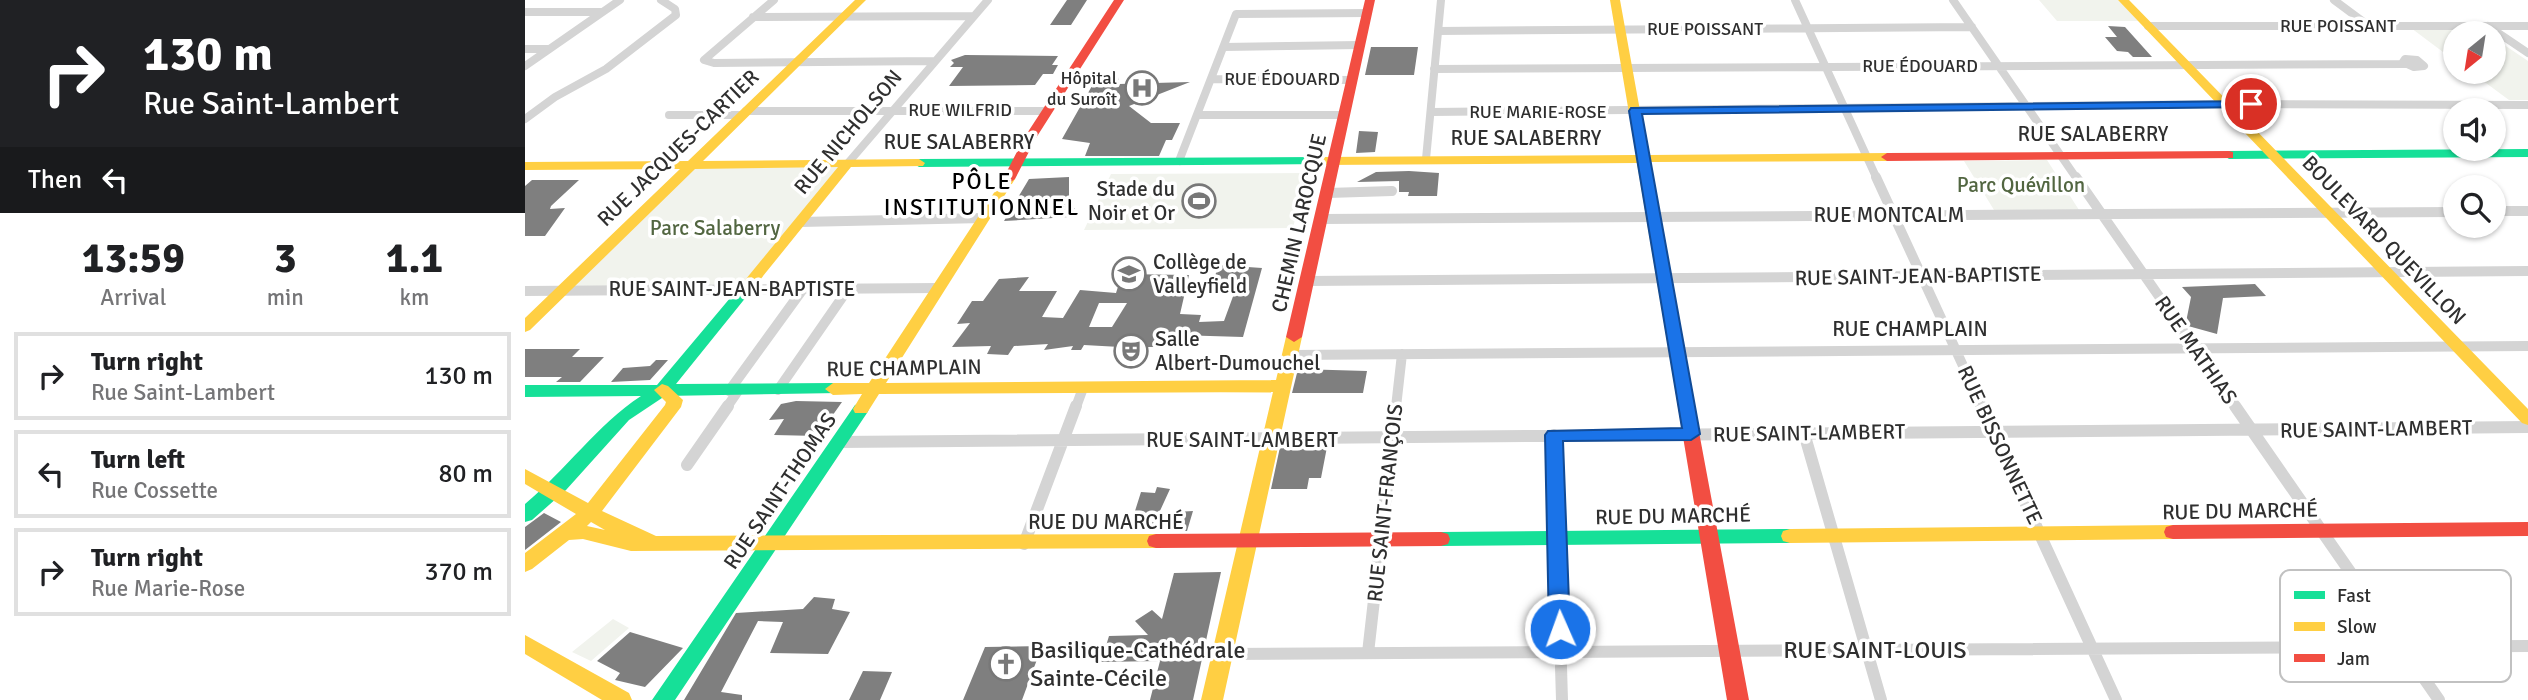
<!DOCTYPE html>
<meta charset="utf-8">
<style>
:root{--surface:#fff;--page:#f2f2f2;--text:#202124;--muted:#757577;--line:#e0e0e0}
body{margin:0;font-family:Signika,sans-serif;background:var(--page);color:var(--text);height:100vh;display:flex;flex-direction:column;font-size:26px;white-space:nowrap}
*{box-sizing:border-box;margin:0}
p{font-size:23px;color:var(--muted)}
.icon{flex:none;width:38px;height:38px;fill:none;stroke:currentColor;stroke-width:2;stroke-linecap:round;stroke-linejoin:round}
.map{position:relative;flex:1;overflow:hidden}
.side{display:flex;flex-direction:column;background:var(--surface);width:525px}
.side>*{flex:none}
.banner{background:#202124;color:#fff;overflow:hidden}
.needle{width:46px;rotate:210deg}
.tools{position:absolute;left:1918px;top:21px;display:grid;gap:14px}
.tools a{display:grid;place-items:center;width:63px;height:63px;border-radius:50%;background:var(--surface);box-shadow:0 2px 5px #0004;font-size:35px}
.pin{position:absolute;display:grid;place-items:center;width:60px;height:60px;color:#fff;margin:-30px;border:4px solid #fff;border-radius:50%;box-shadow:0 2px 7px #0007}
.me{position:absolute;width:77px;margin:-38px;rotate:358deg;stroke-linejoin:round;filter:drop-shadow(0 0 5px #0008)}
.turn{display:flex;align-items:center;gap:24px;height:147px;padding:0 28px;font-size:32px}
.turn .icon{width:91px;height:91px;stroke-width:2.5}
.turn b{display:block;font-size:49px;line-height:60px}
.then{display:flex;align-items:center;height:66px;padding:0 28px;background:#0003;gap:14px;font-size:26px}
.eta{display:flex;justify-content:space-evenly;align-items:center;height:119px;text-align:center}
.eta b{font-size:42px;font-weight:700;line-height:49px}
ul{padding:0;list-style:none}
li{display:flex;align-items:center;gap:21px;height:88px;margin:0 14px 10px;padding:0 14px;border:4px solid var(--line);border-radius:0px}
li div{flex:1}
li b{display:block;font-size:26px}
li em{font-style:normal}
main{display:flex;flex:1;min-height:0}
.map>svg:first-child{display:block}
.green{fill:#f1f3ed}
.building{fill:#7f7f7f;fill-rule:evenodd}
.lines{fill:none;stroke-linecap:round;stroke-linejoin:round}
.street-far2{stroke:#d4d4d4;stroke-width:8}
.street-far1{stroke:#d4d4d4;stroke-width:10}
.street{stroke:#d4d4d4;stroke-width:12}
.fast{fill:#16e098;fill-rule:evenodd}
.slow{fill:#ffcf43;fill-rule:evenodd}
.jam{fill:#f24e42;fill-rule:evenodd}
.route{fill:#1a73e8;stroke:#114b97;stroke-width:2}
.labels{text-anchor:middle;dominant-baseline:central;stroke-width:7;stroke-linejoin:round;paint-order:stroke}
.far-street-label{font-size:18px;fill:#2f2f2f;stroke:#fff}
.far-poi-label{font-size:18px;fill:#2f2f2f;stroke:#fff;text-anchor:end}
.street-label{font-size:21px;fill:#2f2f2f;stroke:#fff}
.park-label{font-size:21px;fill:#526641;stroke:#fff}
.poi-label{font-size:21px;fill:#2f2f2f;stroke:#fff;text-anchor:start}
.neighbourhood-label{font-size:23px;letter-spacing:2px;fill:#000;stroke:#fff}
.near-poi-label{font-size:24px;fill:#2f2f2f;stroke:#fff;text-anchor:start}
.near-street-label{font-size:24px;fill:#2f2f2f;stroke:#fff}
.key{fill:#fff;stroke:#c1c1c1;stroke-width:2}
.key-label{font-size:19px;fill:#2f2f2f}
</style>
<main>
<section class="side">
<div class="banner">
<div class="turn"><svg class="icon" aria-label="right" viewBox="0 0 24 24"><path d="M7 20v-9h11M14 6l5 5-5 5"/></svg><div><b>130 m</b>Rue Saint-Lambert</div></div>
<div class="then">Then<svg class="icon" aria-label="left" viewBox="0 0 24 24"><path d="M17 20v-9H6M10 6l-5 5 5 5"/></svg></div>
</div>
<div class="eta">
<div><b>13:59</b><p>Arrival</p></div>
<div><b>3</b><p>min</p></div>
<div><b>1.1</b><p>km</p></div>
</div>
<ul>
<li><svg class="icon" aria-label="right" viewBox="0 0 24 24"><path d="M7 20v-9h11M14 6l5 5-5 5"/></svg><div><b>Turn right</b><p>Rue Saint-Lambert</p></div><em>130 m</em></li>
<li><svg class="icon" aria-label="left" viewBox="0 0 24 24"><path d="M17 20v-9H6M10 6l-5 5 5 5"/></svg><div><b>Turn left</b><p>Rue Cossette</p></div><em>80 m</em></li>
<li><svg class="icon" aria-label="right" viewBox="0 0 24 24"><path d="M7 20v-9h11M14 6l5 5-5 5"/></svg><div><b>Turn right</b><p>Rue Marie-Rose</p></div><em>370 m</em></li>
</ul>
</section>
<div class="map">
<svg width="2003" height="700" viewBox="0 0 2003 700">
<rect width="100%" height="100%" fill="#fff"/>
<path class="green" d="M1514 0H1593L1614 21H1532Z
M1886 28H1955L1962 33H1930V61Z
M1969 38 2003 61V100H1984L1946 72H1969Z
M1522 160 1554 210H1469L1439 161Z
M323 163 220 289 37 290 166 164Z
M781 173 768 228 559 230 586 174Z
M88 619 104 628 66 661 47 652Z"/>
<path class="building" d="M542 0H562L546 25H525Z
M1583 26 1600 27 1627 57H1608L1603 52 1592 51 1580 37H1592Z
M846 47H893L889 75H840Z
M440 55 533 56 527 65H533L528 74H518L510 85 424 86 438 67H425L429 63 426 60Z
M572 77H593L594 84 665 82 604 106 626 123H655L647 140H641L634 156H560L565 143 537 139Z
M834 131 853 132 850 152 831 153Z
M884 171 914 173 912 196H883L884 192H874V181L832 182 851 172Z
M544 177V208H550L544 217 479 221 504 179Z
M7 180H54L26 206 25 209 40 208 20 236H0V186Z
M694 265 737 268 718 337 652 335 650 341 635 342 634 347H621L618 353 593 352 595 347 559 345 556 350H546L548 346 519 350 523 344 489 346 483 355 462 354 466 346 427 347 445 323 432 324 447 301H458L474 279 504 277 494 291H532L517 317 538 318 555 290 591 293 597 274 664 275 655 314 676 315 674 322 699 321 714 280 688 281ZM574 303H602L587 327H564Z
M1730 284 1741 296 1698 298 1692 334 1663 326 1661 322 1666 297 1657 287Z
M0 349H55L47 357H79L55 382H31L37 377H0Z
M131 360H143L125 380 86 382 98 368 125 366Z
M773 369 842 371 838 393H767Z
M271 401 317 402 293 436 249 435 259 419 244 420 256 404Z
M755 447H802L796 478H784L782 489H746Z
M632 487 645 489 634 513 668 511 662 531 604 530 616 492 630 493Z
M19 513 36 522 0 550V527Z
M696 572 668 700H625L635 661 576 662 584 636 623 635 610 621 627 610 637 619 649 573Z
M289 597 310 599 307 609 325 612 303 654 245 653 258 622 233 621 196 692 217 695V700H159L211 613 278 609Z
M105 632 158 648 120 687 90 680 95 673 72 661Z
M517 646 497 700H438L460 647Z
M338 671 367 672 355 700H324Z"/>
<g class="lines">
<path class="street-far2" d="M249 0 179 60 189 63 410 61
M1270 0 1352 179
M1428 0 1552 179
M1809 0 1844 26
M0 12H77
M228 17 449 16
M1623 26H2003
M1963 26 2003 53
M913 31 1447 27
M699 47 835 45
M0 49H24
M1880 59 1892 60 1899 66 1889 67 1878 62Z
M0 66 95 0
M909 69 1880 64
M686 79 828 80
M221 111H522
M906 112 1699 104 2003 105
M144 115H217
M672 115H820
M0 119 30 97 81 69 151 15 150 9 136 0
M901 159 916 0
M654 161 711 14 842 13
M323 163 463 0"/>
<path class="street-far1" d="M1351 177 1457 407
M1551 177 1711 407
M803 193 867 191
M1969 211H2003
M797 219 1930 212
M275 222 459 218
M783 281 2003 271
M0 291 414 288
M766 355 2003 346
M253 390 323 289
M204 391 278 289
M202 407 213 391
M551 407 558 388
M871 407 877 354"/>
<path class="street" d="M1456 406 1591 700
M1710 406 1914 700
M1279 433 1356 700
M1029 435 1037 700
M313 442 2003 427
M162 465 203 406
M499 544 551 406
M843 653 871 406
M698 654 2003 646"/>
<path class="fast" d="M2003 149V157L1704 159 1698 155 1704 151Z
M795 157 801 161 799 164 394 167 388 163 394 159Z
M221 283 228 288 226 291 151 384 308 383 316 389 314 393 140 396 104 420 41 490 7 520 0 522V504C41 470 72 425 116 396L0 397V385H132L216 285Z
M336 403 342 405 344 409 342 413 150 700H127L330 405Z
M1265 529 1272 531 1274 536 1272 541 1265 543 916 546 909 544 907 539 909 534 916 532Z"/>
<path class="slow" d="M330 0H341L178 161 394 159 400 163 398 166 326 167 226 291H216L214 288 216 285 313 167 170 169 5 330 0 332V318L155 169 0 170V162L163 161Z
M1085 0H1095L1123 155 1362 153 1368 157 1362 161 1125 162 1166 389 1158 395 1150 389 1112 163 795 165 789 161 795 157 1111 155Z
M1593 0H1604L2003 409V425L1997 423Z
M484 175 490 179 361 383 751 380 761 337 769 332 777 337 698 700H676L748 392 354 394 342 413H330L328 409 337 394 308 395 300 389 308 383H344L478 179Z
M137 384 143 386 158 400 156 407 77 511 131 536 631 534 638 536 640 541 638 546 631 548 106 551 58 539 44 540 7 569 0 572V553L51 514 0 484V469L63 503 140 405 141 402 129 390ZM66 522 80 530 62 526Z
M1648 525 1655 527 1657 532 1655 537 1648 539 1265 543 1258 541 1256 536 1258 531 1265 529Z
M0 635 104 693 107 700H77L0 654Z"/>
<path class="jam" d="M589 0H599L511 138 490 179 484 183 479 182 478 179 499 138Z
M840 0H850L777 337 769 342 761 337Z
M1704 151 1708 152V158L1362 161 1356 157 1362 153Z
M1158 383 1166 389 1224 700H1202L1150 389Z
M2003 522V536L1648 539 1641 537 1639 532 1641 527 1648 525Z
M916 532 923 534 925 539 923 544 916 546 631 548 624 546 622 541 624 536 631 534Z"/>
</g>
<path class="route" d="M1726 101 1731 102V107L1117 114 1175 434 1166 440 1038 441 1045 629 1042 635 1035 638 1027 635 1024 629 1020 435 1023 431 1157 428 1104 111 1106 108Z"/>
<defs>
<symbol id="hospital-ring" viewBox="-11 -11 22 22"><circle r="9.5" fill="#fff" stroke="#787878" stroke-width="1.5"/><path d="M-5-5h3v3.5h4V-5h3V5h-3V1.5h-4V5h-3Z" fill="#787878"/></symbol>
<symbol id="stadium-ring" viewBox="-11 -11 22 22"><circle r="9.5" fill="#fff" stroke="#787878" stroke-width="1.5"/><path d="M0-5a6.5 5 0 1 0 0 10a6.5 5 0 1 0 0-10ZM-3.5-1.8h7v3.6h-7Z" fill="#787878"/></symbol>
<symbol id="university-ring" viewBox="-11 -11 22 22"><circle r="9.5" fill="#fff" stroke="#787878" stroke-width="1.5"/><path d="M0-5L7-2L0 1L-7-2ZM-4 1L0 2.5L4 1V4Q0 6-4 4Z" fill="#787878"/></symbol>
<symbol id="theatre-ring" viewBox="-11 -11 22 22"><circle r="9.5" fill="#fff" stroke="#787878" stroke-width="1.5"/><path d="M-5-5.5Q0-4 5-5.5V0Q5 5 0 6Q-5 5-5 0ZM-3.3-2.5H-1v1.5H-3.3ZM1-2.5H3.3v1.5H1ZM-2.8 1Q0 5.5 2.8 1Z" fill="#787878"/></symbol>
<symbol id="church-ring" viewBox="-11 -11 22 22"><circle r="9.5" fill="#fff" stroke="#787878" stroke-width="1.5"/><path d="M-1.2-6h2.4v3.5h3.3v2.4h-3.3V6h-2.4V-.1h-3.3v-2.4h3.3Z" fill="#787878"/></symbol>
</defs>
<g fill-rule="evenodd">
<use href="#hospital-ring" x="598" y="69" width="38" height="38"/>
<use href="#stadium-ring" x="655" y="182" width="38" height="38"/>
<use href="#university-ring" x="585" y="255" width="38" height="38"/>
<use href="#theatre-ring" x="587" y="332" width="38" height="38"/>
<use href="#church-ring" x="462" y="645" width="38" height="38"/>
</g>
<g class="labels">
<g class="far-street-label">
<text x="1813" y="26">RUE POISSANT</text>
<text x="1180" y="29">RUE POISSANT</text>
<text x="1395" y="66">RUE ÉDOUARD</text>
<text x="757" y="79">RUE ÉDOUARD</text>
<text x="435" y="110">RUE WILFRID</text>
<text x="1013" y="112">RUE MARIE-ROSE</text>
</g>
<g class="far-poi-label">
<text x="592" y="78">Hôpital<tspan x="592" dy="21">du Suroît</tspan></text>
</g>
<g class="street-label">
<text transform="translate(323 132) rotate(-50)">RUE NICHOLSON</text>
<text x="1568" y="134">RUE SALABERRY</text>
<text x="1001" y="138">RUE SALABERRY</text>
<text x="434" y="142">RUE SALABERRY</text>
<text transform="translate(153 148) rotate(-44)">RUE JACQUES-CARTIER</text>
<text x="1364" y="215">RUE MONTCALM</text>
<text transform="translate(774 223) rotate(-77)">CHEMIN LAROCQUE</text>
<text transform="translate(1859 240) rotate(46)">BOULEVARD QUEVILLON</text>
<text transform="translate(1393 276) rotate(-1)">RUE SAINT-JEAN-BAPTISTE</text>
<text x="207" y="289">RUE SAINT-JEAN-BAPTISTE</text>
<text x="1385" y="329">RUE CHAMPLAIN</text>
<text transform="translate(1671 350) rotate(55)">RUE MATHIAS</text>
<text transform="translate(379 368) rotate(-1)">RUE CHAMPLAIN</text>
<text transform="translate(1851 429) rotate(-1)">RUE SAINT-LAMBERT</text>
<text transform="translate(1284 433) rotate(-1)">RUE SAINT-LAMBERT</text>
<text x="717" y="440">RUE SAINT-LAMBERT</text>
<text transform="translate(1475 445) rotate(65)">RUE BISSONNETTE</text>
<text transform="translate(255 491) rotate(-56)">RUE SAINT-THOMAS</text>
<text transform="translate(860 503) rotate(-84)">RUE SAINT-FRANÇOIS</text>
<text transform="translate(1715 511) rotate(-1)">RUE DU MARCHÉ</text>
<text transform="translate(1148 516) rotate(-1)">RUE DU MARCHÉ</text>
<text x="581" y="522">RUE DU MARCHÉ</text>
</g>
<g class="park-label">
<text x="1496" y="185">Parc Quévillon</text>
<text x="190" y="228">Parc Salaberry</text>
</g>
<g class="poi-label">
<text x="650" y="189" text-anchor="end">Stade du<tspan x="650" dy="24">Noir et Or</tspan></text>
<text x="628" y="262">Collège de<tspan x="628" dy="24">Valleyfield</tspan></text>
<text x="630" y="339">Salle<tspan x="630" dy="24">Albert-Dumouchel</tspan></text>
</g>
<g class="neighbourhood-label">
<text x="457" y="181">PÔLE<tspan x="457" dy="26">INSTITUTIONNEL</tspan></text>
</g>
<g class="near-poi-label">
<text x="505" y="650">Basilique-Cathédrale<tspan x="505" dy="28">Sainte-Cécile</tspan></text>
</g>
<g class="near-street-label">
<text x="1350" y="650">RUE SAINT-LOUIS</text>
</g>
</g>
<rect x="1755" y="570" width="231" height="112" rx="10" class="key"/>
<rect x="1769" y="591" width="31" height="8" fill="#16e098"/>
<rect x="1769" y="622" width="31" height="9" fill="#ffcf43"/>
<rect x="1769" y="654" width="31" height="8" fill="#f24e42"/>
<g class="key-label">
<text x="1812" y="602">Fast</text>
<text x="1812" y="633">Slow</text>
<text x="1812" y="665">Jam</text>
</g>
</svg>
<div class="tools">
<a><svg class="needle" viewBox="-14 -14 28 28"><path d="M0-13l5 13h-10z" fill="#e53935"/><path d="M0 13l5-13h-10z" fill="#757577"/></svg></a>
<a><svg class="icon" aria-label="sound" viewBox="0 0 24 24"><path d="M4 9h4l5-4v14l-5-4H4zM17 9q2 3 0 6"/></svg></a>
<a><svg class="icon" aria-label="search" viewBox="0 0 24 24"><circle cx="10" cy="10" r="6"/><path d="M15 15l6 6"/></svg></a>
</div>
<div class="pin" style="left:1726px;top:104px;background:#d93025"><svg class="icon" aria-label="arrive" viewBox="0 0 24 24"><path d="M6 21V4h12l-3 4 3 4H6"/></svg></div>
<svg class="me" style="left:1035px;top:629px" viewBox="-20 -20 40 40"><circle r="17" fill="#1a73e8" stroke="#fff" stroke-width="3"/><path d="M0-11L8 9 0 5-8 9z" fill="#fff"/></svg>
</div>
</main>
